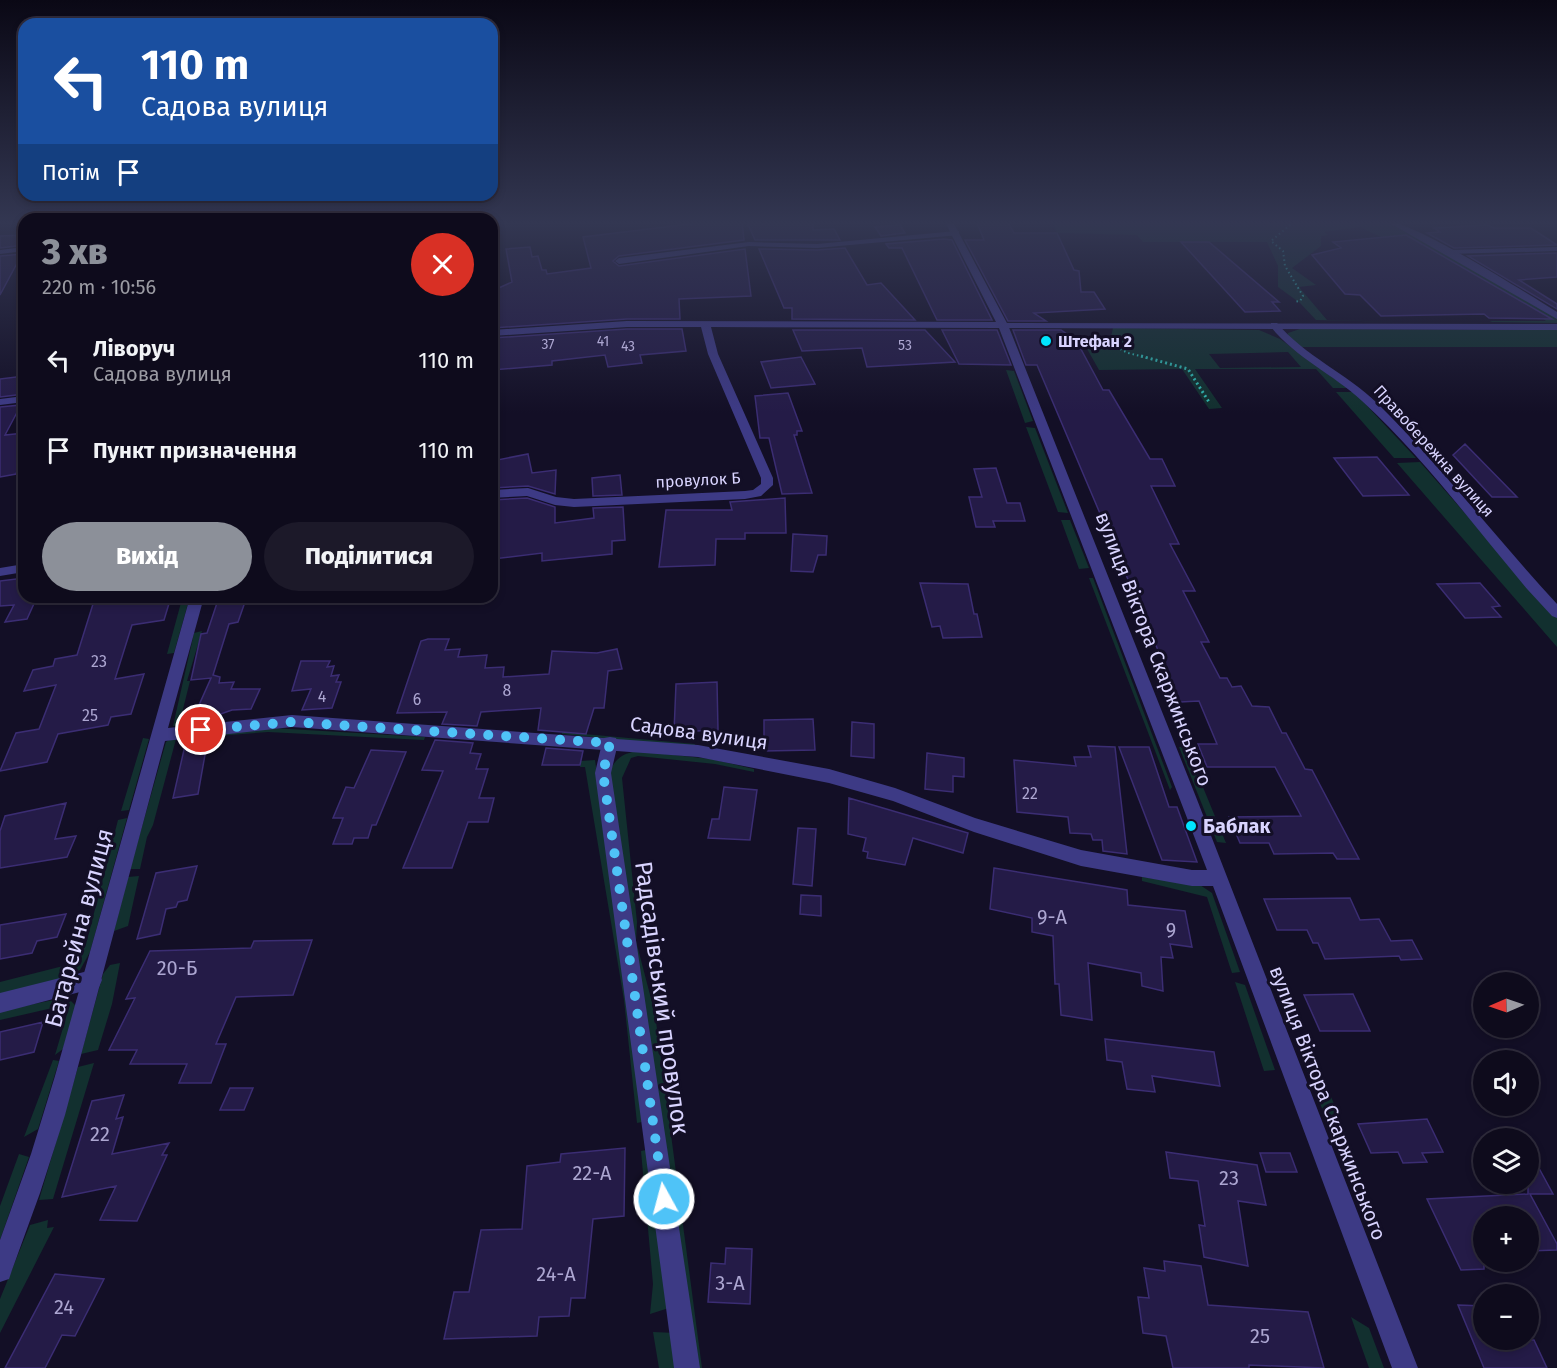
<!DOCTYPE html>
<html lang="uk">
<meta charset="utf-8">
<style>
:root{--surface:#0e0b1c;--page:#1c1929;--text:#f1f3f6;--muted:#9b9ba3;--line:#2e2b3b;--accent:#8c9099}
body{margin:0;font-family:"Fira Sans",sans-serif;background:var(--page);color:var(--text);height:100vh;display:flex;flex-direction:column;font-size:22px;white-space:nowrap}
*{box-sizing:border-box;margin:0}
p{font-size:20px;color:var(--muted)}
.icon{flex:none;width:33px;height:33px;fill:none;stroke:currentColor;stroke-width:2;stroke-linecap:round;stroke-linejoin:round}
.map{position:relative;flex:1;overflow:hidden}
.panel{position:absolute;left:18px;top:213px;width:480px;height:390px;display:flex;flex-direction:column;background:var(--surface);border-radius:18px;box-shadow:0 3px 9px #0003,0 0 0 2px var(--line)}
.panel>*{flex:none}
.hud{position:absolute;left:18px;top:18px;width:480px;height:183px;border-radius:18px;box-shadow:0 3px 9px #0003,0 0 0 2px var(--line);background:#1a4fa0;color:#fff;overflow:hidden}
.needle{width:39px;rotate:268deg}
.fabs{position:absolute;left:1473px;top:972px;display:grid;gap:12px}
.fabs a{display:grid;place-items:center;width:66px;height:66px;border-radius:50%;background:var(--surface);box-shadow:0 3px 9px #0003,0 0 0 2px var(--line);font-size:30px}
.pin{position:absolute;display:grid;place-items:center;width:51px;height:51px;color:#fff;margin:-26px;border:3px solid #fff;border-radius:50%;box-shadow:0 2px 6px #0007}
.me{position:absolute;width:66px;margin:-33px;rotate:353deg;stroke-linejoin:round;filter:drop-shadow(0 0 4px #0008)}
.turn{display:flex;align-items:center;gap:21px;height:126px;padding:0 24px;font-size:27px}
.turn .icon{width:78px;height:78px;stroke-width:2.5}
.turn b{display:block;font-size:42px;line-height:51px}
.then{display:flex;align-items:center;height:57px;padding:0 24px;background:#0003;gap:12px;font-size:22px}
.round{display:grid;place-items:center;flex:none;width:63px;height:63px;border-radius:32px;background:var(--page)}
.headline{display:flex;align-items:center;justify-content:space-between;height:102px;padding:0 24px}
h1{font-size:36px;font-weight:800;line-height:45px;color:var(--accent)}
.cta{display:flex;gap:12px;margin-top:auto;padding:12px 24px}
.cta a{flex:1;height:69px;border-radius:36px;background:var(--accent);color:#fff;font-size:24px;font-weight:800;line-height:69px;text-align:center}
.cta a+a{background:var(--page);color:var(--text)}
ul{padding:0;list-style:none}
li{display:flex;align-items:center;gap:18px;height:90px;padding:0 24px}
li div{flex:1}
li b{display:block;font-size:22px}
li em{font-style:normal}
.map>svg:first-child{display:block}
.green{fill:#12302f;fill-rule:evenodd}
.building{fill:#241b47;stroke:#3b2d73;stroke-width:1.5}
.lines{fill:none;stroke-linecap:round;stroke-linejoin:round}
.path-far1{stroke:#2fb8b0;stroke-width:2;stroke-dasharray:1.5 3;stroke-linecap:butt}
.path{stroke:#2fb8b0;stroke-width:3;stroke-dasharray:2 3;stroke-linecap:butt}
.service{fill:#3d3a85;fill-rule:evenodd}
.minor{fill:#3d3a85;fill-rule:evenodd}
.tertiary{fill:#3d3a85;fill-rule:evenodd}
.route{stroke:#4fc3f7;stroke-width:10;stroke-dasharray:0 18}
.poi-dot{fill:#00e5ff;stroke:#130f26;stroke-width:2}
.labels{text-anchor:middle;dominant-baseline:central;stroke-width:6;stroke-linejoin:round;paint-order:stroke}
.far-number-label{font-size:14px;fill:#aca6d1}
.far-poi-label{font-size:16px;font-weight:bold;fill:#d9d4ff;stroke:#130f26;text-anchor:start}
.far-street-label{font-size:16px;fill:#d9d4ff;stroke:#130f26}
.number-label{font-size:16px;fill:#aca6d1}
.street-label{font-size:20px;fill:#d9d4ff;stroke:#130f26}
.poi-label{font-size:20px;font-weight:bold;fill:#d9d4ff;stroke:#130f26;text-anchor:start}
.near-number-label{font-size:20px;fill:#aca6d1}
.near-street-label{font-size:24px;fill:#d9d4ff;stroke:#130f26}
</style>
<div class="map">
<svg width="1557" height="1368" viewBox="0 0 1557 1368">
<rect width="100%" height="100%" fill="#130f26"/>
<path class="green" d="M1045 222H1386L1432 244 1557 318V323L1492 322 1490 321H1546L1526 306 1360 227 1324 232 1328 235 1321 236V246L1292 268 1316 285 1299 287 1327 320 1404 322 1316 320 1300 303 1278 287V266L1267 242H1143L1137 235 1057 233 1053 223Z
M1113 328 1259 330 1280 339 1348 388H1333L1316 369H1195L1222 408 1209 409 1182 369 1099 370 1086 347 1110 341ZM1288 352 1301 367 1220 368 1209 354Z
M1300 329 1557 330V347H1299L1287 337 1288 333Z
M1006 370 1014 371 1033 421 1025 423Z
M1336 392H1354L1416 458H1394Z
M1026 427 1035 428 1068 513 1058 512Z
M1420 462 1557 618V647L1397 463Z
M1061 520H1070L1089 568 1079 569Z
M1089 578H1093L1172 787 1170 790Z
M182 599 189 600 174 653 167 654Z
M202 631 187 681H190L179 725 220 722 173 726 194 633Z
M272 728 425 737 424 740 268 732 176 739 153 825 147 837 140 869H130L166 742 175 736Z
M562 732 695 744 694 747 562 734Z
M143 738 149 739 129 810 121 811Z
M1186 746 1226 843 1217 842 1179 747Z
M637 751 711 759 754 769V772L715 764 638 756 631 758 622 778 637 922 636 941 655 1014 702 1368H695L608 776C614 760 620 754 637 751Z
M595 760 647 1121 637 1123 624 1000 585 767H580L581 761Z
M127 818 90 952 80 970 58 980 0 995V982L75 963 86 944 118 820Z
M139 876 128 926 114 931 128 877Z
M1142 877 1200 885 1212 893 1240 972 1232 973 1207 897 1142 881Z
M120 963 112 1004 98 1050 81 1054 103 974 110 965Z
M1235 982 1245 985 1275 1070 1264 1071Z
M58 999H69L76 1006 63 1049 55 1055 70 1004 0 1020V1011Z
M53 1060 59 1061 38 1129 24 1137Z
M94 1063 53 1199 39 1200 78 1067Z
M1318 1064 1362 1174 1346 1170 1305 1065Z
M651 1149 672 1307 650 1314 653 1284 641 1151Z
M19 1154 29 1157 0 1240V1206Z
M48 1220 47 1228 54 1227 0 1333V1299L30 1225Z
M1351 1317 1369 1328 1384 1368H1369Z
M653 1332 676 1333 679 1368H659Z"/>
<path class="building" d="M706 222H742L744 240 619 256 613 261 619 266 745 249 751 296 679 299 680 319H627L492 328V291L512 282 506 249 530 247 532 257 538 256 542 270H546L547 274 591 268 583 237Z
M747 222H813V230L834 229 840 240H755Z
M1008 222 1014 233H1057L1074 270 1079 271 1081 292H1094L1105 309 1034 313 1046 321H1008L965 240H984L977 223Z
M900 225 905 233 881 236 875 227Z
M1487 225 1494 228H1531L1557 245 1454 248 1427 233 1440 232 1434 228Z
M24 235V245L0 248V236Z
M1406 235 1552 319 1489 318 1484 314 1381 316 1360 295 1345 294 1312 255 1341 248 1333 242Z
M944 239 952 240 992 320H937L902 248H889L886 244Z
M1181 242H1209L1279 302H1272L1280 311 1245 312Z
M845 248 867 285 881 283 915 320 792 319V308H784L759 249 817 250Z
M1557 253V277L1519 280 1557 304V309L1468 256Z
M22 254 0 295V256Z
M627 329H682L686 351 640 355 642 363 608 367 605 355 552 361V365L492 370V338Z
M793 330H925L955 362 867 367 862 348 802 351Z
M942 330H997L1011 365 959 364Z
M1013 330H1061L1076 340 1103 390H1109L1150 459H1162L1175 486H1151L1179 544H1170L1195 591H1183L1209 642H1201L1220 678H1227L1232 687 1241 686 1252 706 1269 707 1282 733H1286L1305 769 1312 770 1359 859H1337L1333 853 1274 854 1269 843H1240L1229 817 1301 816 1275 767H1207L1198 744H1217L1199 701 1180 702 1037 365H1026Z
M801 357 815 384 771 388 761 362Z
M24 376V394L0 397V379Z
M788 393 802 431H797V435H794L812 493 782 494 769 438H760L755 396Z
M21 405 5 435 24 433V452L16 474 0 477V407Z
M1465 444 1517 497H1492L1453 455Z
M528 454 532 473 556 470 555 494 528 486 492 488V461Z
M1377 457 1409 495 1363 496 1334 458Z
M996 468 1007 503H1020L1025 521H993L995 527H976L969 497H982L974 469Z
M620 475 622 495 593 496 592 478Z
M527 498 555 507V523L594 518 593 508 623 507 625 540 612 541V554L542 561V553L493 559 496 527H492V500Z
M785 498 786 533H745V539H716L715 565 659 567 666 510H732L730 502Z
M793 534 827 536 826 555H818L813 572 791 571Z
M24 578V597H37L27 619 5 622 14 605 0 606V581Z
M920 583 968 584 974 614H977L982 637 943 638 940 626 932 627Z
M1480 583 1500 606 1492 607 1501 617 1465 618 1437 584Z
M129 597H171L164 620 132 625 115 679 144 674 131 714 111 717 108 725 58 734 47 762 0 771 16 733 39 729 56 685 24 691 33 670 53 666 55 659 77 655 93 604 127 601Z
M219 597H234L233 604 245 602 238 622 229 624 213 675 220 677 219 683 234 682 231 689H260L251 709 232 710 212 717V721L191 723 211 678 191 680 201 634 207 633Z
M428 639H449L445 650 460 649 458 657 487 655 485 668 504 667 503 677 549 674 552 651 597 653 617 649 622 669 608 671 604 708H594L586 734 538 730 541 708 481 712 477 726 442 724 447 712 397 713 421 641Z
M301 661H330L327 667 334 666 331 676 339 675 336 682H341L332 708 302 710 311 689 292 691Z
M717 682 718 730 674 732 676 684Z
M813 719 815 750 764 751V720Z
M852 722 874 724V758L851 756Z
M208 738 198 794 173 798 186 741Z
M435 740 473 743 470 753 481 754 476 769H488L479 798H494L488 822H468L452 868H403L443 771 422 770Z
M1088 746 1115 747 1127 854 1103 851 1102 840H1093L1091 834 1070 833 1068 817 1017 812 1014 760 1076 766 1074 757H1091Z
M1119 747H1149L1169 807H1177L1197 862 1162 860Z
M546 748 583 751 580 765H542Z
M371 750 406 752 376 825H372L368 838H354L352 844H333L343 818H333L346 787 354 788Z
M927 753 964 758V777L953 776V792L925 789Z
M724 787 757 790 750 840 708 838 712 819H719Z
M849 798 968 833 963 853 913 838 905 865 867 858 868 852 863 851 866 838 848 834Z
M66 803 55 839 76 836 67 857 0 868V831L5 816Z
M798 828 816 829 812 886 793 884Z
M197 866 187 900 178 902 176 907 166 909 160 934 137 939 156 873Z
M994 868 1127 890 1128 905 1185 911 1192 947 1170 944 1173 958 1161 957 1163 991 1142 986 1141 973 1088 963 1092 1020 1061 1015 1059 984H1055L1053 936 1032 932V918L990 909Z
M801 895 821 896V916L800 914Z
M1350 898 1360 920 1379 919 1391 941 1412 940 1422 959 1401 960 1399 956 1325 959 1318 943H1313L1307 930H1277L1264 899Z
M66 914 57 937 37 941 32 953 0 959V925Z
M312 940 293 995 236 997 216 1044H226L211 1083H179L187 1064H130L137 1050H109L135 998 126 999 150 951 251 948 254 941Z
M1353 994 1370 1031H1320L1304 995Z
M43 1022 34 1052 0 1060V1032Z
M1105 1039 1214 1052 1220 1086 1152 1076 1155 1092 1127 1089 1122 1062 1107 1060Z
M230 1088H253L244 1110H220Z
M124 1095 116 1119 123 1117 112 1154 169 1143 162 1155H167L137 1221 100 1220 116 1186 62 1197 92 1101Z
M1427 1119 1443 1152 1422 1153 1427 1162 1403 1163 1398 1152 1371 1153 1358 1124Z
M625 1148 624 1216 593 1219 585 1298H571L569 1316 539 1317 537 1336 444 1339 454 1292H469L481 1230 522 1229 527 1166 560 1162 561 1154Z
M1528 1148 1553 1194H1530L1557 1244V1250L1528 1251V1216H1484V1269L1461 1270 1427 1199 1528 1194Z
M1166 1152 1257 1165 1266 1205 1238 1201 1248 1266 1204 1257 1199 1225 1205 1226 1198 1181 1170 1178Z
M1260 1153H1290L1297 1172H1266Z
M726 1248 752 1249 750 1304 708 1302 711 1263 725 1264Z
M1164 1261 1201 1266 1208 1305 1308 1312 1324 1368 1249 1365V1368H1173L1166 1336 1143 1333 1138 1297 1149 1298 1144 1268 1165 1271Z
M55 1274 104 1279 75 1336 62 1335 45 1368H5Z
M1458 1305 1484 1306V1340H1534L1547 1368H1484Z"/>
<g class="lines">
<path class="path-far1" d="M1286 222 1290 225 1271 241 1283 251 1285 266 1303 296 1300 301 1294 302
M1104 341 1128 353 1148 358"/>
<path class="path" d="M1141 356 1188 369 1209 402"/>
<path class="service" d="M1388 222C1412 220 1529 295 1557 312V319Z
M956 231H959V235L817 248 749 246 619 264 615 261 619 258 749 242 817 244Z
M24 564V572L0 576V568Z
M610 737 616 738 618 743 611 773 700 1368H674L595 773 602 743 604 738Z
M92 970 99 973 102 980 99 987 0 1013V993Z"/>
<path class="minor" d="M945 222H953L1008 325 1196 797 1418 1368H1392L1213 886H1192L1081 866 974 832 893 801 829 783 698 757 292 727 165 741 65 1115 40 1193 12 1270 9 1279 0 1282V1240L31 1154 55 1076 190 597H204L168 728 292 715 698 745 829 769 895 788 975 818 1081 850 1192 870H1207L999 328 711 327 718 354 773 478V485L761 496 745 499 574 507 555 505 527 496 492 498V490L528 488 556 497 574 499 745 491 753 490 761 484V478L708 354 701 327H627L492 336V330L627 321 996 322Z
M24 247V251L0 254V250Z
M1557 247V251L1447 254 1443 252 1447 250Z
M1271 323H1277C1305 356 1346 373 1377 403 1441 466 1496 538 1557 604V618L1552 616 1528 590C1474 526 1424 458 1362 401 1333 374 1296 358 1271 327Z
M24 396V402L0 405V399Z"/>
<path class="tertiary" d="M1000 323 1557 324V330L1003 328 998 325Z"/>
</g>
<linearGradient id="sky" x2="0" y2="1"><stop stop-color="#0a0815"/><stop offset="0.54" stop-color="#333752"/><stop offset="1" stop-color="#333752" stop-opacity="0"/></linearGradient>
<rect width="1557" height="413" fill="url(#sky)"/>
<g class="lines">
<path class="route" d="M201 730 292 722 610 743 603 773 664 1199"/>
</g>
<g class="poi-dot">
<circle cx="1046" cy="341" r="6"/>
<circle cx="1191" cy="826" r="6"/>
</g>
<g class="labels">
<g class="far-number-label">
<text x="603" y="341">41</text>
<text x="548" y="344">37</text>
<text x="905" y="345">53</text>
<text x="628" y="346">43</text>
</g>
<g class="far-poi-label">
<text x="1058" y="341">Штефан 2</text>
</g>
<g class="far-street-label">
<text transform="translate(1434 451) rotate(48)">Правобережна вулиця</text>
<text transform="translate(698 480) rotate(-3)">провулок Б</text>
</g>
<g class="number-label">
<text x="99" y="661">23</text>
<text x="507" y="690">8</text>
<text x="322" y="696">4</text>
<text x="417" y="699">6</text>
<text x="90" y="715">25</text>
<text x="1030" y="793">22</text>
</g>
<g class="street-label">
<text transform="translate(1154 649) rotate(69)">вулиця Віктора Скаржинського</text>
<text transform="translate(699 733) rotate(8)">Садова вулиця</text>
<text transform="translate(1328 1103) rotate(69)">вулиця Віктора Скаржинського</text>
</g>
<g class="poi-label">
<text x="1203" y="826">Баблак</text>
</g>
<g class="near-number-label">
<text x="1052" y="917">9-А</text>
<text x="1171" y="930">9</text>
<text x="177" y="968">20-Б</text>
<text x="100" y="1134">22</text>
<text x="592" y="1173">22-А</text>
<text x="1229" y="1178">23</text>
<text x="556" y="1274">24-А</text>
<text x="730" y="1283">3-А</text>
<text x="64" y="1307">24</text>
<text x="1260" y="1336">25</text>
</g>
<g class="near-street-label">
<text transform="translate(79 928) rotate(-75)">Батарейна вулиця</text>
<text transform="translate(662 998) rotate(82)">Радсадівський провулок</text>
</g>
</g>
</svg>
<div class="fabs">
<a><svg class="needle" viewBox="-14 -14 28 28"><path d="M0-13l5 13h-10z" fill="#e53935"/><path d="M0 13l5-13h-10z" fill="#9b9ba3"/></svg></a>
<a><svg class="icon" aria-label="sound" viewBox="0 0 24 24"><path d="M4 9h4l5-4v14l-5-4H4zM17 9q2 3 0 6"/></svg></a>
<a><svg class="icon" aria-label="layers" viewBox="0 0 24 24"><path d="M12 4l9 5-9 5-9-5zM3 14l9 5 9-5"/></svg></a>
<a>+</a>
<a>−</a>
</div>
<div class="pin" style="left:201px;top:730px;background:#d93025"><svg class="icon" aria-label="arrive" viewBox="0 0 24 24"><path d="M6 21V4h12l-3 4 3 4H6"/></svg></div>
<svg class="me" style="left:664px;top:1199px" viewBox="-20 -20 40 40"><circle r="17" fill="#4fc3f7" stroke="#fff" stroke-width="3"/><path d="M0-11L8 9 0 5-8 9z" fill="#fff"/></svg>
<div class="hud">
<div class="turn"><svg class="icon" aria-label="left" viewBox="0 0 24 24"><path d="M17 20v-9H6M10 6l-5 5 5 5"/></svg><div><b>110 m</b>Садова вулиця</div></div>
<div class="then">Потім<svg class="icon" aria-label="arrive" viewBox="0 0 24 24"><path d="M6 21V4h12l-3 4 3 4H6"/></svg></div>
</div>
<section class="panel">
<div class="headline"><div><h1>3 хв</h1><p>220 m · 10:56</p></div><a class="round" style="background:#d93025;color:#fff"><svg class="icon" aria-label="close" viewBox="0 0 24 24"><path d="M6 6l12 12M18 6L6 18"/></svg></a></div>
<ul>
<li><svg class="icon" aria-label="left" viewBox="0 0 24 24"><path d="M17 20v-9H6M10 6l-5 5 5 5"/></svg><div><b>Ліворуч</b><p>Садова вулиця</p></div><em>110 m</em></li>
<li><svg class="icon" aria-label="arrive" viewBox="0 0 24 24"><path d="M6 21V4h12l-3 4 3 4H6"/></svg><div><b>Пункт призначення</b></div><em>110 m</em></li>
</ul>
<div class="cta"><a>Вихід</a><a>Поділитися</a></div>
</section>
</div>
